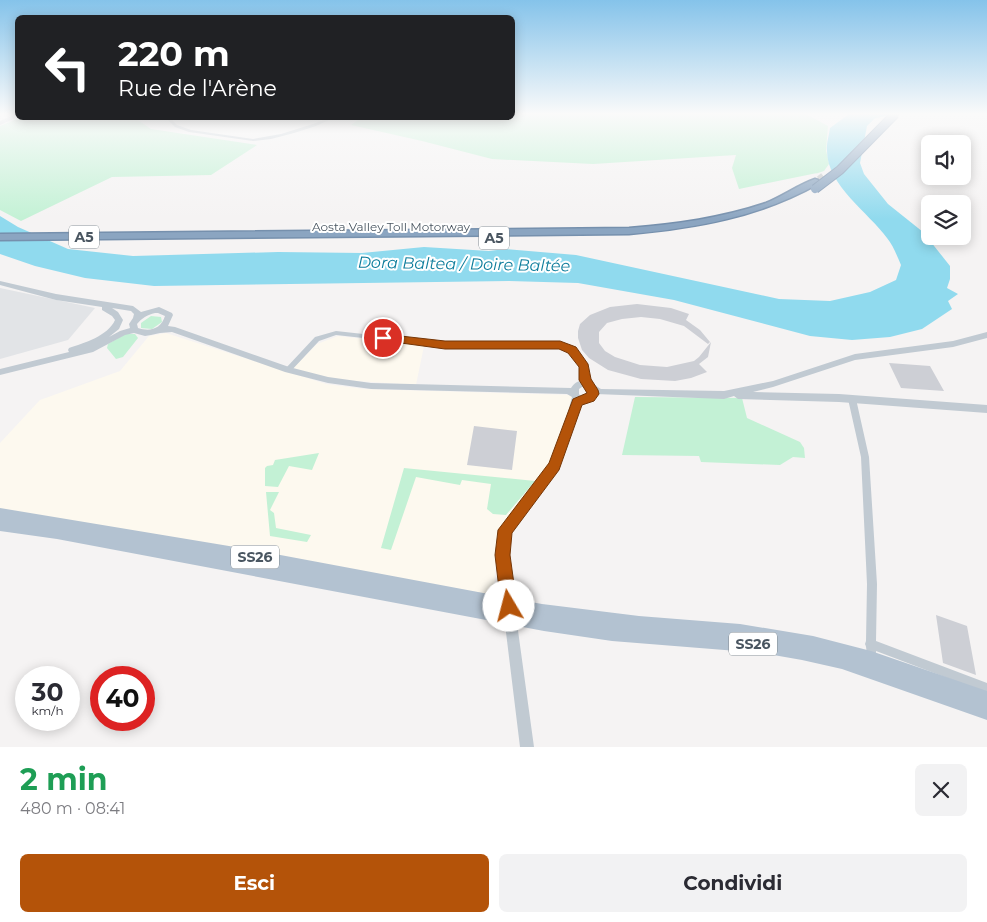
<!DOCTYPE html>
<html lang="it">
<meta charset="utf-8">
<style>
:root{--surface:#fff;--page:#f2f2f3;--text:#2b2b33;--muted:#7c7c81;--accent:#b45309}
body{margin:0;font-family:Montserrat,sans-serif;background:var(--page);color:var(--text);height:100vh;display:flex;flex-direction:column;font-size:19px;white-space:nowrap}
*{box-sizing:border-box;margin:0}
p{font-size:16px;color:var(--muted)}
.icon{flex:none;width:28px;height:28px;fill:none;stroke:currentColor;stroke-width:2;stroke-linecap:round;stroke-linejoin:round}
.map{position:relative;height:747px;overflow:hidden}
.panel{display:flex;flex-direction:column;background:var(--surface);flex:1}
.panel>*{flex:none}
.banner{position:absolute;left:15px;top:15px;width:500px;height:105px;border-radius:8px;box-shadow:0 2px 12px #0003;background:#202124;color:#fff;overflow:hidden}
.tools{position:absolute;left:921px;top:135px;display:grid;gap:10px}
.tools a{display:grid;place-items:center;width:50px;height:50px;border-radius:8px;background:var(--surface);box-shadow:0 2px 12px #0003;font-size:25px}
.speed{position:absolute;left:15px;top:666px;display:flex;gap:10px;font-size:25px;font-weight:700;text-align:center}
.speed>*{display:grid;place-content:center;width:65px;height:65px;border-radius:50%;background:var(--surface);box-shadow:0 2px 12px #0003;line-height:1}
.speed small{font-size:12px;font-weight:400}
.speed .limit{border:8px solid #d22;background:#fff;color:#111}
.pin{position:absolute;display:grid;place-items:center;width:42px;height:42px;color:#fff;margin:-21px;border:2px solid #fff;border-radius:50%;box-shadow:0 1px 5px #0007}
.me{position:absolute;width:55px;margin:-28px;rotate:352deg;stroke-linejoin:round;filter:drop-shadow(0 0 4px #0008)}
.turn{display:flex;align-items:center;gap:18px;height:105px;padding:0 20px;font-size:22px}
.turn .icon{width:65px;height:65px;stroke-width:2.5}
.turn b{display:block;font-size:35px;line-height:42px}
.round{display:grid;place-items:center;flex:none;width:52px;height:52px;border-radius:8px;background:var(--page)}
.summary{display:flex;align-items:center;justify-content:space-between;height:85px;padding:0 20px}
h1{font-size:30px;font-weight:700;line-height:38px;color:#1e9e55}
.primary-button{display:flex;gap:10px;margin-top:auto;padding:10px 20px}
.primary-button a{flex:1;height:58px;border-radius:8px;background:var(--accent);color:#fff;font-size:20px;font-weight:700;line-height:58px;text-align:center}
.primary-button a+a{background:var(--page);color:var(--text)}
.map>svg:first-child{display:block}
.commercial{fill:#fdf9ef}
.airport{fill:#e2e4e7}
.green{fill:#c3f1d5}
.water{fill:#90daee}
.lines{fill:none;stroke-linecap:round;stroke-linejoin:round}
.river{fill:#90daee;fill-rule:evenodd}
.building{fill:#cdcfd5}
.tertiary-tunnel{stroke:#caccce;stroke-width:5.5;stroke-dasharray:5.5 3;stroke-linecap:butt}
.motorway-casing{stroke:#7690ad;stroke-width:3}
.minor{fill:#c1cad2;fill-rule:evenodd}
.tertiary{fill:#c1cad2;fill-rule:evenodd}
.primary{fill:#b3c2d1;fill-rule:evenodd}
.motorway{fill:#8ba5c1;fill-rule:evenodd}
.motorway-bridge-casing{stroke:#7690ad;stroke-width:10;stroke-linecap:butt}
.motorway-bridge{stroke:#8ba5c1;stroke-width:8}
.route{fill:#b45309;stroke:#753606}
.labels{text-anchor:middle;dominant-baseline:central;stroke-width:4;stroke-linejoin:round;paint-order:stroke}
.far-street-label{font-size:12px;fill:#4a5661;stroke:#fff}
.shield{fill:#fff;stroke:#808990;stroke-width:1}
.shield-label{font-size:14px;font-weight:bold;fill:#4a5661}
.water-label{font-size:16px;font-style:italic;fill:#0c7c9b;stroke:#fff}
</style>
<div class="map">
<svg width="987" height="747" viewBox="0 0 987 747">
<rect width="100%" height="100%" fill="#f5f3f3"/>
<path class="commercial" d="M166 333 326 384 364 389 573 395 566 424 551 464 503 523 496 546 494 595 0 509V443L40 400 120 371 149 336Z
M338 336 424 346 416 385 328 379 293 368 317 344Z"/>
<path class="airport" d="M0 288 95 308 68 340 0 359Z"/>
<path class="green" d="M513 114H806L828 126 826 150 829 164 824 171 815 174 817 173 739 189 732 168 736 155 593 164 492 159 422 141 351 125 361 118H512Z
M19 118H135L151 129 257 145 211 175 112 177 21 221 0 210V126Z
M151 316 161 317 162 322 152 329 141 328V323Z
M125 334H135L138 338 123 357 116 359 107 348 108 344Z
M635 397 742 398 747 418 800 442 804 448 805 458 793 457 780 465 701 462 699 456 622 455Z
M319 453 312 470 289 466 278 487 265 486V468L267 466 273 465 275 460Z
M404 468 535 481 506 515 493 514 487 509 491 484 462 480 460 485 416 477 391 550 381 548Z
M266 492H279L270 510 274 513 276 528 311 535 307 542 270 536Z"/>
<path class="water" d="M849 114H879L867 126 860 163 864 174 888 204 923 232 950 266V279L947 288 958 294 948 301 952 309 922 329 890 337 852 340 810 336 674 300 578 283 509 281 154 286 85 278 35 266 0 254V216L18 227 68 249 133 256 278 252 362 253 424 247 489 251 505 249 576 255 779 299 830 301 870 292 896 280 901 265C897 256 893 245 887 238 869 213 827 185 827 151 826 144 829 136 830 128Z"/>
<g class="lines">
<path class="river" d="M877 114H893L864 121 860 119Z"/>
</g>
<path class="building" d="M637 304 671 308 689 314 686 320 700 330 710 342 708 344 684 326 660 319 641 317 622 319 607 323 599 332V343L605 351 615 357 640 365 667 367 694 361 699 357 711 342 708 357 699 364 707 372 691 378 675 381 641 379 608 370 589 358 582 350 578 338V331L580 324 590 315 610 307Z
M889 363 930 366 944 391 901 388Z
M474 426 517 431 512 470 467 465Z
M936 615 967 626 976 675 943 663Z"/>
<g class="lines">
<path class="tertiary-tunnel" d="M819 175 826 184"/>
<defs>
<path id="motorway" d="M815 179 818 180V184C759 217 696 228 629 234L0 240V234L629 228C676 224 722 218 766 203 783 196 798 185 815 179Z"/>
</defs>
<use href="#motorway" class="motorway-casing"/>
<path class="minor" d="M166 118H170L177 125 191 130 253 139 281 134 313 124 329 118H333L316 126 294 133 271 139 253 141 189 132 175 127Z
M336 331 445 343H561C577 348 592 364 587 382H583C578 364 580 356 560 347H445L336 335 319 341 290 372H286L285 370 286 368 315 337Z
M852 396 855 397 856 399 869 457 877 584 876 641 987 683V693L876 651V659L875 663 871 664 867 663C865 656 868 650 865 644L866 641 867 584 861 457 848 399 849 397Z"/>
<path class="tertiary" d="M15 114H18V117L0 125V121Z
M0 281 56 294 133 306 141 312 159 307 172 313 173 315 168 326 175 327 289 367 328 377 371 383 571 388C579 375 590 382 601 389L724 391 773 381 855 354 953 341 987 332V338L953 347 855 360 773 387 753 392 839 394 987 405V413L839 402 738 399 734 396 724 399 596 394C593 401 588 405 580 404L575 423 558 469 510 532 508 555 515 605 513 609 511 610 514 612 516 616 534 747H520L504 616 506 612 508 611 505 609 503 605 496 555 500 530 550 464 565 423 572 397 567 394 371 389 328 383 285 372 172 332 160 333 151 335 145 336 134 333 125 335 93 352 0 375V369L69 352 68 350 69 348C84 343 108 336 115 320L112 316 102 310V307L56 300 0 285ZM112 308 131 311 134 314 133 318 129 324 130 328 120 331 109 337 119 329 123 320 118 312ZM155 313H158L165 316C161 329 150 332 138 328L137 324C142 318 147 315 155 313ZM582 387H585L587 390V395L584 397H581L579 394V389Z"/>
<path class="primary" d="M0 508 259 551 542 604 639 616 740 624 813 636 871 651 987 691V720L842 669 802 660 762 653 612 641 544 631 57 539 0 531Z"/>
<use href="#motorway" class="motorway"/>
<defs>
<path id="motorway-bridge" d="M815 189 840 170 895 114"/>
</defs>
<use href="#motorway-bridge" class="motorway-bridge-casing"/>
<use href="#motorway-bridge" class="motorway-bridge"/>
</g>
<linearGradient id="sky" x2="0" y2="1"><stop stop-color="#85c3ea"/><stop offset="0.52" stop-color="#fafafa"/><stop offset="1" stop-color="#fafafa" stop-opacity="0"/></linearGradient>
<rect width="987" height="219" fill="url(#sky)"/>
<path class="route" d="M383 334 445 341H560L576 347 588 364 591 379 598 390 599 394 594 401 582 405 559 470 512 533 510 555 517 606 515 611 509 613 503 611 501 606 495 555 498 530 549 463 573 399 587 393 579 380V367L568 353 559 349H445L379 340 377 338 379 335Z"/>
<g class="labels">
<g class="far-street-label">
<text x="391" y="226">Aosta Valley Toll Motorway</text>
</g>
<g class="shield">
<rect x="69" y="225.5" width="30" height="23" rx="4"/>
<rect x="479" y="226.5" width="30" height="23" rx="4"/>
<rect x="231" y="545.5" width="48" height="23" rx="4"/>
<rect x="729" y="632.5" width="48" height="23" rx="4"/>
</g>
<g class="shield-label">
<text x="84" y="237">A5</text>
<text x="494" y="238">A5</text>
<text x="255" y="557">SS26</text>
<text x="753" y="644">SS26</text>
</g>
<g class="water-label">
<text transform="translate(464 264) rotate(1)">Dora Baltea / Doire Baltée</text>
</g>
</g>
</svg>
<div class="tools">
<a><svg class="icon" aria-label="sound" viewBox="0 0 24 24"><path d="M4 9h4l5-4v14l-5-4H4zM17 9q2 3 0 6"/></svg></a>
<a><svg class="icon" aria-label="layers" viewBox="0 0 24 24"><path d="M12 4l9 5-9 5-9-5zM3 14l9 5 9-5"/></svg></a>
</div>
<div class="speed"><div>30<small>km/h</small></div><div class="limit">40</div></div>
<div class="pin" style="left:383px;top:338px;background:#d93025"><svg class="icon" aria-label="arrive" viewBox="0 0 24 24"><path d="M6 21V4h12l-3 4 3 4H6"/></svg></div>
<svg class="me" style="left:509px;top:606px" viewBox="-20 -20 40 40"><circle r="19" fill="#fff"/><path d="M0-13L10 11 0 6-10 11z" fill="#b45309"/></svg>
<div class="banner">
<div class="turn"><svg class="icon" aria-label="left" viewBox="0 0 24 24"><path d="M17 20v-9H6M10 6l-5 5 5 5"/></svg><div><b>220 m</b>Rue de l'Arène</div></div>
</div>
</div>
<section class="panel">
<div class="summary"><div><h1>2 min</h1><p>480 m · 08:41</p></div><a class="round"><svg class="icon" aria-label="close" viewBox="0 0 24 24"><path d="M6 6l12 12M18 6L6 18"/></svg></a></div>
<div class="primary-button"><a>Esci</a><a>Condividi</a></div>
</section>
